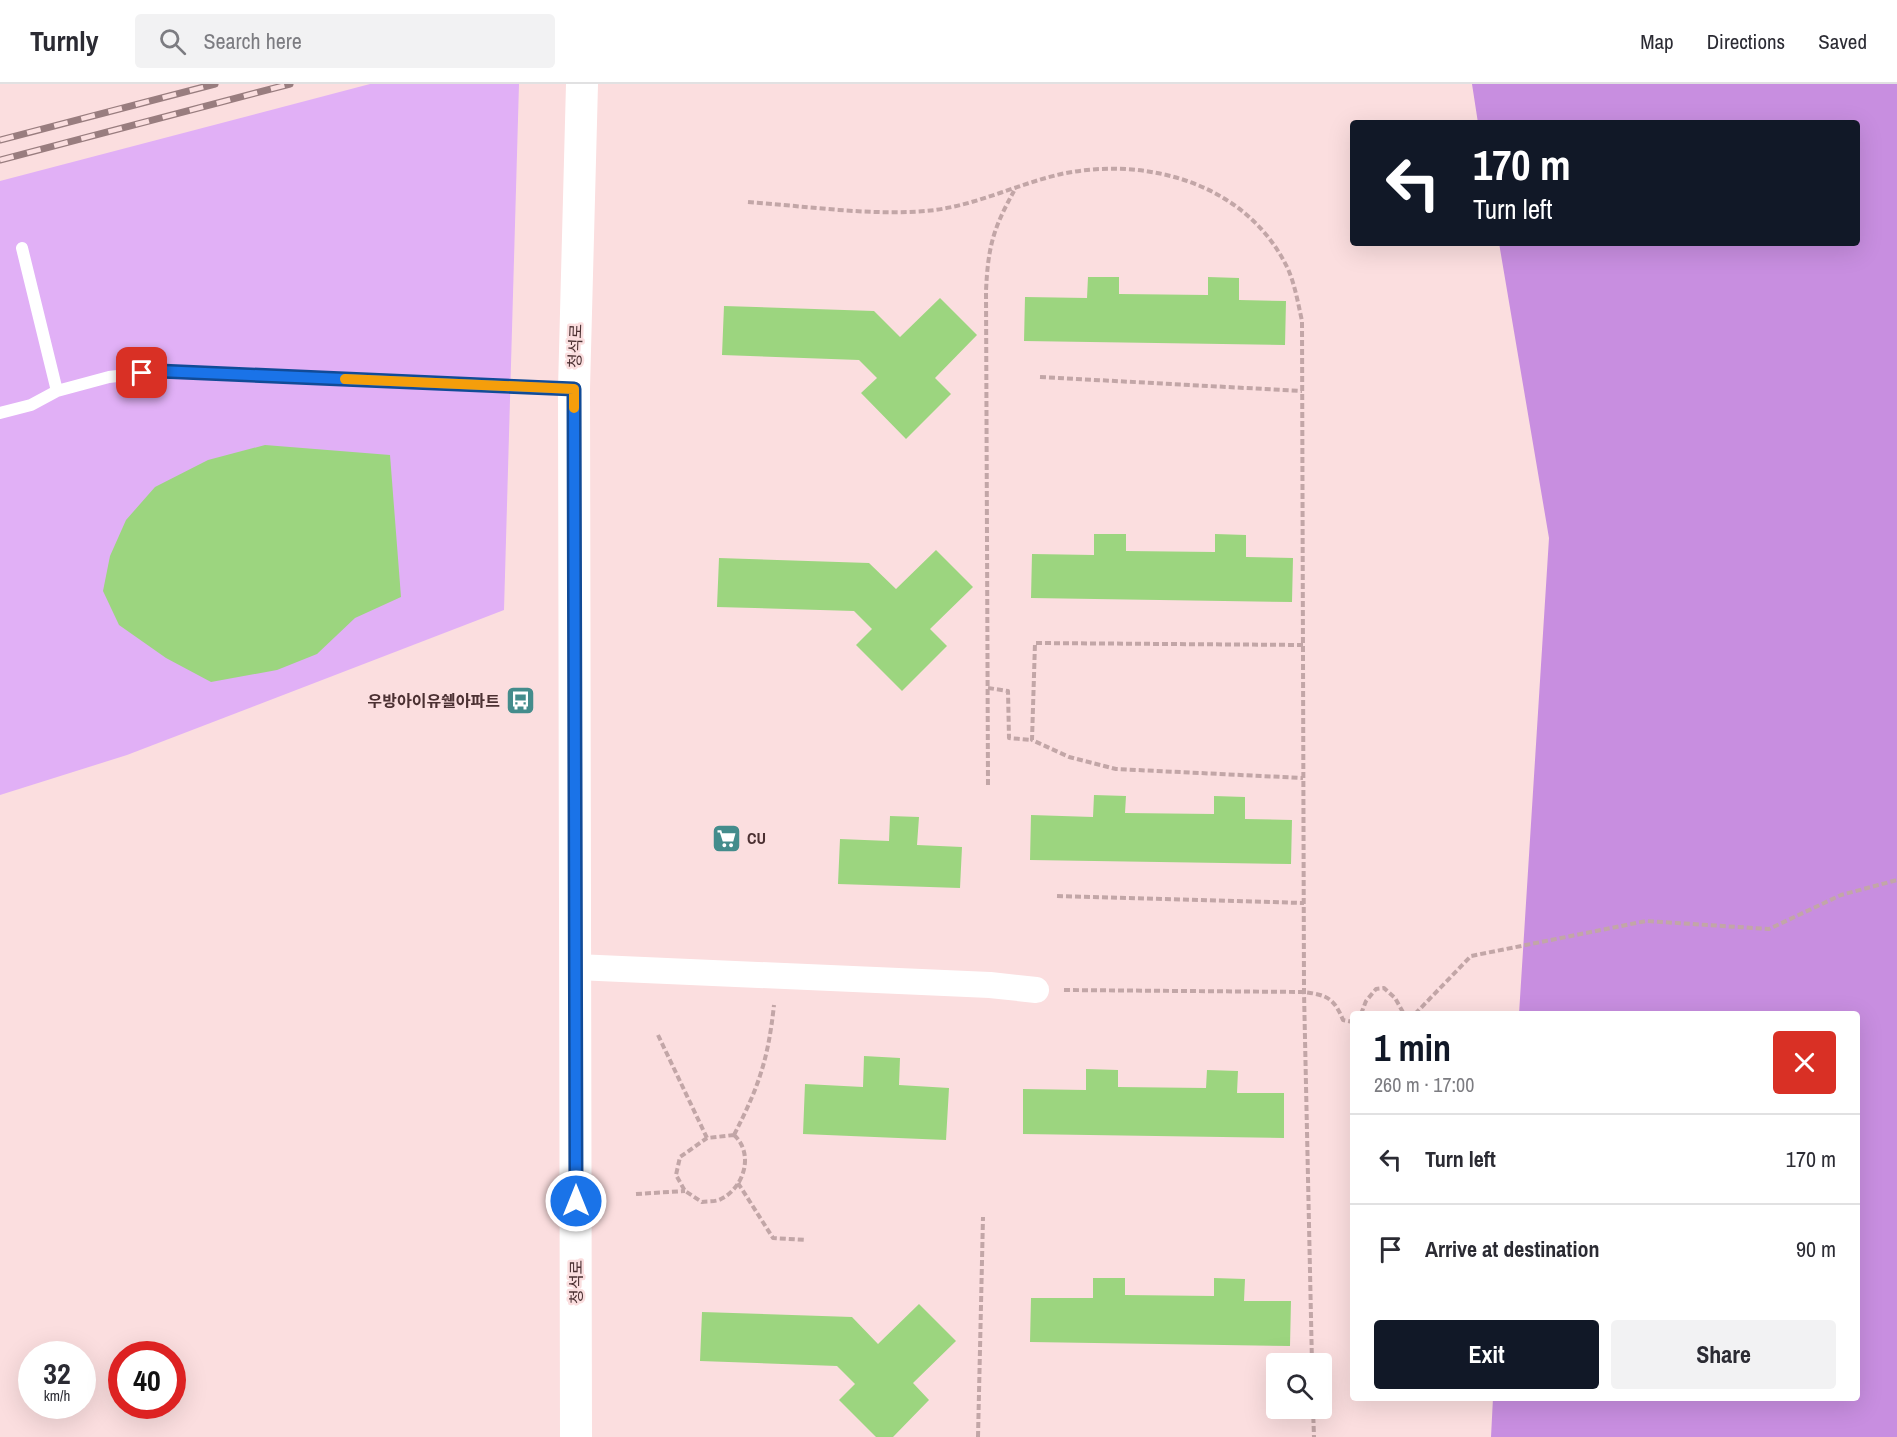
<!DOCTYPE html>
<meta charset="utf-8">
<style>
:root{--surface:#fff;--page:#f2f2f3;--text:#2b2b33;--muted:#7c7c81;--line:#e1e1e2;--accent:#111827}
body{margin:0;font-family:"Archivo Narrow","Noto Sans KR",sans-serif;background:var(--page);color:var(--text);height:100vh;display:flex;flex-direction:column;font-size:22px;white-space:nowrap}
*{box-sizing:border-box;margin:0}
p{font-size:20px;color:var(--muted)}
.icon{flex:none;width:33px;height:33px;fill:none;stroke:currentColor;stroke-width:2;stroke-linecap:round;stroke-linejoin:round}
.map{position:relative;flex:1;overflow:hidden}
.panel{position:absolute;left:1350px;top:927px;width:510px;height:390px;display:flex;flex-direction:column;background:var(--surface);border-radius:6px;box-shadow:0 6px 24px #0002}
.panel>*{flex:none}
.banner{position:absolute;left:1350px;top:36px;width:510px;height:126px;border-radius:6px;box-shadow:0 6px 24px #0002;background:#111827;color:#fff;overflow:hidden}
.fabs{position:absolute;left:1266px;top:1269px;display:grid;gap:12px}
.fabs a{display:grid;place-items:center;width:66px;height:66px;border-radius:6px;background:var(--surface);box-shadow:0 6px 24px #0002;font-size:30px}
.speed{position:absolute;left:18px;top:1257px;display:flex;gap:12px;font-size:30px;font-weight:700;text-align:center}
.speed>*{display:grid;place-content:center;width:78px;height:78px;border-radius:50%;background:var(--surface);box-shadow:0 6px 24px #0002;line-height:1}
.speed small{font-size:15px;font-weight:400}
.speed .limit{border:9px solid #d22;background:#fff;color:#111}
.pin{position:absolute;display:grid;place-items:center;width:51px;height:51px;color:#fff;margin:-26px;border-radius:12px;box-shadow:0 3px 9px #0006}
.me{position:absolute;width:66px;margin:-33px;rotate:0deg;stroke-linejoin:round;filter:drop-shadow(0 0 4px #0008)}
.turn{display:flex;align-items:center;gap:21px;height:126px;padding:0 24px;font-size:27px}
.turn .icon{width:78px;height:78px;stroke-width:2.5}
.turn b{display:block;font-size:42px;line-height:51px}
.round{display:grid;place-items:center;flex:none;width:63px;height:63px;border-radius:6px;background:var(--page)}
.overview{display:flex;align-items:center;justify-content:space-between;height:102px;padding:0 24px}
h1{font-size:36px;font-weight:800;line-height:45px;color:var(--accent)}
.button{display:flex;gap:12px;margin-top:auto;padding:12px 24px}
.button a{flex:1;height:69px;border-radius:6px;background:var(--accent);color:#fff;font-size:24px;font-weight:800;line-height:69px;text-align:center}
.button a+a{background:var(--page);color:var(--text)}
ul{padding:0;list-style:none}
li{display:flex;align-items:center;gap:18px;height:90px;padding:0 24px;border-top:2px solid var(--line)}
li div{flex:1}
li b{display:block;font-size:22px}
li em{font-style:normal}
header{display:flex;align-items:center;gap:36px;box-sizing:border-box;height:84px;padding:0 30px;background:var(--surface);border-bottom:2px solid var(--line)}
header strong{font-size:28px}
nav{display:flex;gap:33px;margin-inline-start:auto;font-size:21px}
.search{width:420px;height:54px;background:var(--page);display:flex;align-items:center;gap:15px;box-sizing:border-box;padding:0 21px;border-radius:6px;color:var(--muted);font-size:22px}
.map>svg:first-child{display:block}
.green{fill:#e1b0f6}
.forest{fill:#c88ee0}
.building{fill:#9cd57f}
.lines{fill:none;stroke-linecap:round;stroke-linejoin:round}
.path{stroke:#c2a6a7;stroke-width:4;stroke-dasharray:6 3;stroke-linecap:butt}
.service{stroke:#fff;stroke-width:12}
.minor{stroke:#fff;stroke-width:26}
.tertiary{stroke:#fff;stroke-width:32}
.rail-casing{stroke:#997d7f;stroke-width:7}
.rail{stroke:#fbdedf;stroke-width:4.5;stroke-dasharray:14;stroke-linecap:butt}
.route-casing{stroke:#114b97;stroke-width:15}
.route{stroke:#1a73e8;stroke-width:10}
.slow{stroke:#f59e0b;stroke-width:10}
.labels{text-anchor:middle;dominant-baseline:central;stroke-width:5;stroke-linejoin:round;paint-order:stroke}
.street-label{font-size:16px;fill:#4b3032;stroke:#fbdedf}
.poi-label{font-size:16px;font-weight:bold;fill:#4b3032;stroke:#fbdedf;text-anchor:end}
</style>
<header>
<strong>Turnly</strong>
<div class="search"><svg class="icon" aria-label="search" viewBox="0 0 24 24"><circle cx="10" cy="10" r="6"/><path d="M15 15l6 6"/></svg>Search here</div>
<nav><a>Map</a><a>Directions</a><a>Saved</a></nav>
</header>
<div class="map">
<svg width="1897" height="1353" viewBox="0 0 1897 1353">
<rect width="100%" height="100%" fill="#fbdedf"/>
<path class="green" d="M370 0H519L504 526 127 671 0 711V97Z"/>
<path class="forest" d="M1472 0H1897V1353H1491L1493 1314H1857V930H1519L1549 454 1499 159H1857V39H1478Z"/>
<path class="building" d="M1088 193H1119V210L1208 211V193L1239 194V216L1286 217 1285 261 1024 257 1025 213 1087 214Z
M940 214 977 251 935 294 951 310 906 355 861 309 877 294 859 276 722 271 724 222 874 227 900 253Z
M265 361 390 371 401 513 355 534 317 570 277 586 211 598 166 574 119 541 103 507 110 472 126 436 155 403 208 376Z
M1094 450H1126V467L1215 468V450L1246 451V473L1293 474 1292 518 1031 514 1032 470 1094 471Z
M936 466 973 503 930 545 947 562 902 607 856 561 872 545 854 527 717 523 719 474 869 479 896 505Z
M1094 711 1126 712 1125 729 1214 730V712L1245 713V735L1292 736 1291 780 1030 776 1031 731 1093 733Z
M890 732 919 733 917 761 962 763 960 804 838 800 840 755 889 757Z
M864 972 900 974 899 1001 949 1004 946 1056 803 1050 805 1000 863 1003Z
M1086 985 1118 986V1003L1206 1004 1207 986 1238 987 1237 1009H1284V1054L1023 1050V1005L1086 1006Z
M1093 1194H1125V1211L1214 1212V1194L1245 1195 1244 1217H1291L1290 1262 1030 1258 1031 1214H1093Z
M919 1220 956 1257 913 1299 929 1316 893 1353H876L839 1316 855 1300 837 1282 700 1277 702 1228 852 1233 878 1260Z"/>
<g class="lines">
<path class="path" d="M748 118C806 122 877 133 935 126 980 120 1022 98 1066 89 1151 73 1248 101 1288 185 1295 201 1298 219 1302 237L1304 908 1312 1280
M1040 293 1302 307
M1303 561 1035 559 1032 656 1069 673 1116 685 1303 694
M988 604 1008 607 1009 654 1032 656
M988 701 986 207C988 163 993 145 1014 107
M1057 812 1304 819
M1064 906 1304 908C1327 911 1334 914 1343 936L1353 938
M1361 930 1366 917 1376 905 1384 904 1395 914 1404 930
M1415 930 1471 872 1646 837 1769 845 1841 811 1897 796
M658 951 707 1054
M734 1051C754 1069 745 1103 721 1115 716 1118 707 1117 702 1118L685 1107 676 1091 680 1073 707 1054Z
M734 1051C759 1002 768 976 774 921
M738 1099 773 1154 806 1156
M636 1110 685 1107
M1313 1324 1314 1353
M978 1353 983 1133"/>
<path class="service" d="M22 164 57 307 109 293 159 287 573 305
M0 329 31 321 57 307"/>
<path class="minor" d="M576 883 990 901 1036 906"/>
<path class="tertiary" d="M576 1353 574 305 582 0"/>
<defs>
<path id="rail" d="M0 56 215 0
M0 76 290 0"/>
</defs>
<use href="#rail" class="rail-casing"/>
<use href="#rail" class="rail"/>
</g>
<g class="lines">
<defs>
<path id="route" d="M142 289 159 287 574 305 576 1117"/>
</defs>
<use href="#route" class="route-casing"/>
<use href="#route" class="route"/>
<path class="slow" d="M345 295 574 305V324"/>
</g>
<defs>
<symbol id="bus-square" viewBox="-11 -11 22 22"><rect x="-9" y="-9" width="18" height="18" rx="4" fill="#448c8c" stroke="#fbdedf"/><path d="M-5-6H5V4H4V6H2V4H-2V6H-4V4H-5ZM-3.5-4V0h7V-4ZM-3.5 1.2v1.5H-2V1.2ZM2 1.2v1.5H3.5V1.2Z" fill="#fff"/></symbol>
<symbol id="supermarket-square" viewBox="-11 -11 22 22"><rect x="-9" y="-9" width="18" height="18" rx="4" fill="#448c8c" stroke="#fbdedf"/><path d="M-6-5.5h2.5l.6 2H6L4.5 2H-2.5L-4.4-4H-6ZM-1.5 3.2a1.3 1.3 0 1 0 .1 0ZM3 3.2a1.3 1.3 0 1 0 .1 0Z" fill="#fff"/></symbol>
</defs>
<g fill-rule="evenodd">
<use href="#bus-square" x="504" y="600" width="33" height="33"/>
<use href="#supermarket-square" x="710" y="738" width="33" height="33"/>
</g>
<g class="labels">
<g class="street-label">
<text transform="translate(575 262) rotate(-88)">청석로</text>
<text transform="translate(576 1198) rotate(-90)">청석로</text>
</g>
<g class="poi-label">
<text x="500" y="617">우방아이유쉘아파트</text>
<text x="747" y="754" text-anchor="start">CU</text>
</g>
</g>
</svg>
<div class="fabs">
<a><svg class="icon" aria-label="search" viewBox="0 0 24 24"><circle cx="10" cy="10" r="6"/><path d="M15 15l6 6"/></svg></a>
</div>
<div class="speed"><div>32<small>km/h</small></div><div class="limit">40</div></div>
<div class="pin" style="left:142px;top:289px;background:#d93025"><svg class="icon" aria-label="arrive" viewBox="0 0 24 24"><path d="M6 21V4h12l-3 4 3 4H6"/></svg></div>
<svg class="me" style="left:576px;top:1117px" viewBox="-20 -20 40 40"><circle r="17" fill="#1a73e8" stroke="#fff" stroke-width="3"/><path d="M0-11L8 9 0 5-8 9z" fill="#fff"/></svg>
<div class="banner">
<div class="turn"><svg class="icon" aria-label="left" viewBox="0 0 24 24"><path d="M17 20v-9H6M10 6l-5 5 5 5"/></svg><div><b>170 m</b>Turn left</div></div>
</div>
<section class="panel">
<div class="overview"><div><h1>1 min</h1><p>260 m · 17:00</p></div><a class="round" style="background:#d93025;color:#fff"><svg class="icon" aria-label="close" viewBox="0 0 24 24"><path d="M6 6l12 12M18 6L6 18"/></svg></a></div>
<ul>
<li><svg class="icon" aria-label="left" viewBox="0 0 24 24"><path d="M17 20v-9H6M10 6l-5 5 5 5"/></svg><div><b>Turn left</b></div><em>170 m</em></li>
<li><svg class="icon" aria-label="arrive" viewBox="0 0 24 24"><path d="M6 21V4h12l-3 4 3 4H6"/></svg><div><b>Arrive at destination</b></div><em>90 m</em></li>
</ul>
<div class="button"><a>Exit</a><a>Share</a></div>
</section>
</div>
